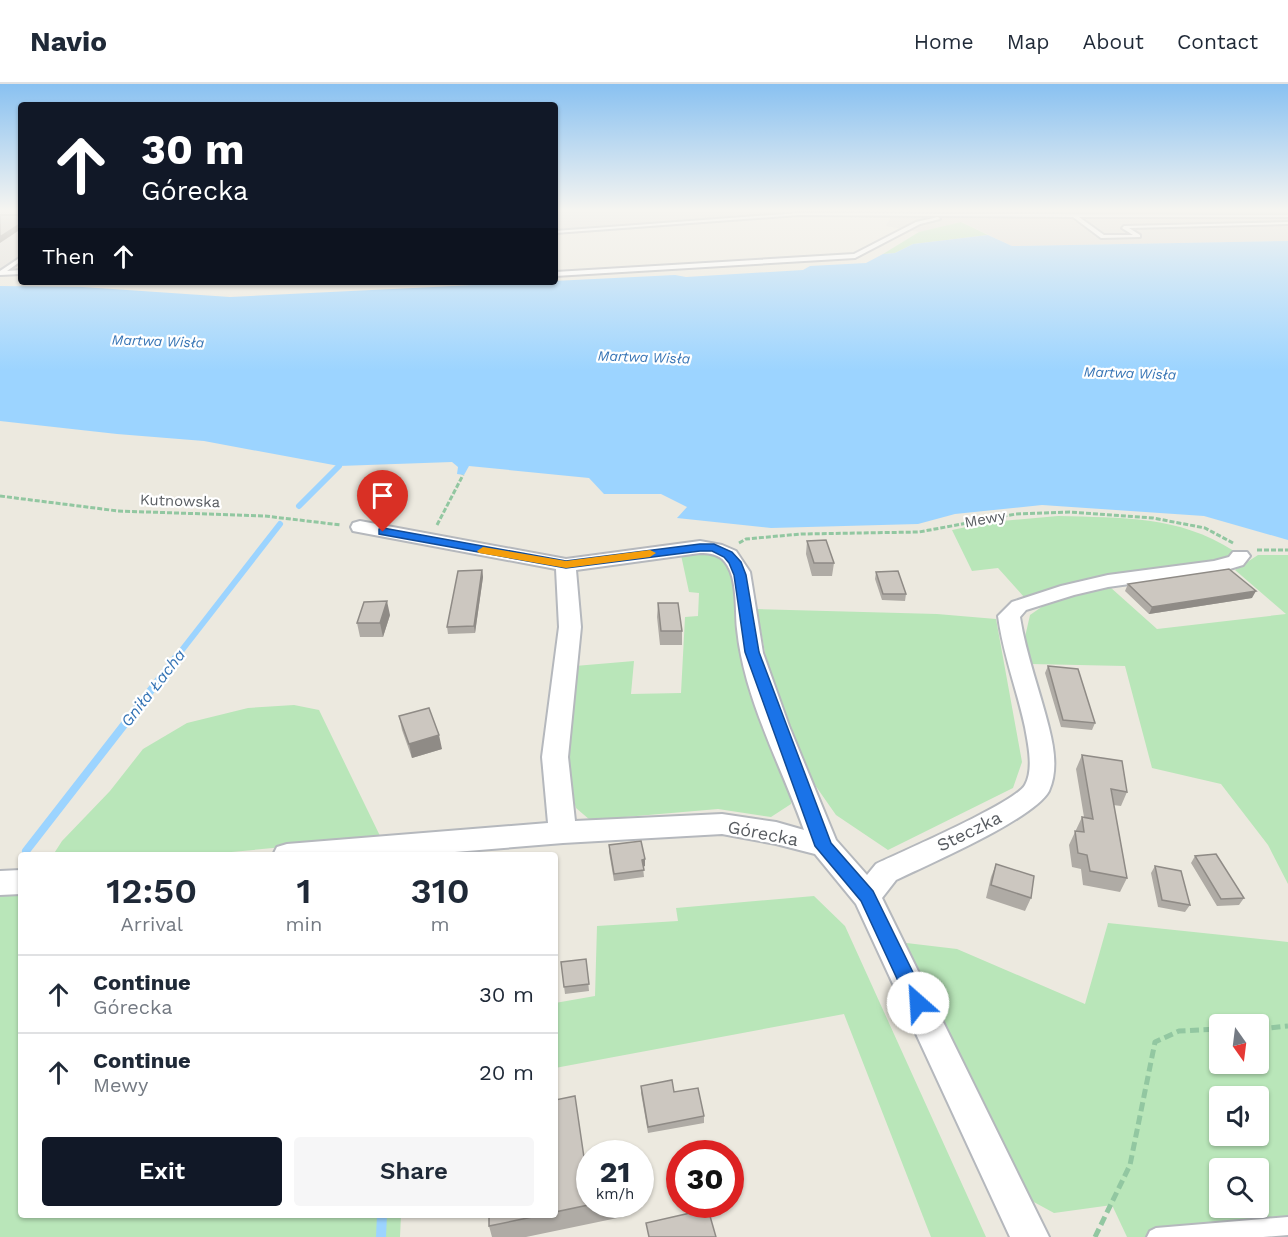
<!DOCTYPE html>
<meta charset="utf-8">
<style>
:root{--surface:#fff;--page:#f6f6f7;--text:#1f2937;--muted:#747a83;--line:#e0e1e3;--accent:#111827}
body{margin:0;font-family:"Work Sans",sans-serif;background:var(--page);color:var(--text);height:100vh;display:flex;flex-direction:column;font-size:22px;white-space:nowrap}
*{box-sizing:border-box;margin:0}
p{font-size:20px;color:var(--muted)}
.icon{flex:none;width:33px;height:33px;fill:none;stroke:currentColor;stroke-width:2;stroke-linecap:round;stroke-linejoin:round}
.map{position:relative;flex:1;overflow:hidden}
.panel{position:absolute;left:18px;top:768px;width:540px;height:366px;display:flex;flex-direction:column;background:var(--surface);border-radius:6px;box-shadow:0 2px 4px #0004}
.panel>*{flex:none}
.guide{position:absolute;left:18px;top:18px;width:540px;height:183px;border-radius:6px;box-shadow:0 2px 4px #0004;background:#111827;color:#fff;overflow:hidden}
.needle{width:39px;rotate:166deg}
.tools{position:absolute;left:1209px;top:930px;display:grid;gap:12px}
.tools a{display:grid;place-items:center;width:60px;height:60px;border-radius:6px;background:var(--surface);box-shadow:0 2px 4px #0004;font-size:30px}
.speed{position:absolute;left:576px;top:1056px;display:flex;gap:12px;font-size:30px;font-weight:700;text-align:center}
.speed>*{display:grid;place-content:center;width:78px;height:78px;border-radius:50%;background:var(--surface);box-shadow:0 2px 4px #0004;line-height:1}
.speed small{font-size:15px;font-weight:400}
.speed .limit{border:9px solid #d22;background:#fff;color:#111}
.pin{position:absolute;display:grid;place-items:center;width:51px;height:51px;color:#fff;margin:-62px -26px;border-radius:50% 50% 50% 0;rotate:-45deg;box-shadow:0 0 6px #0007}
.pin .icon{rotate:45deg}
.me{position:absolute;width:66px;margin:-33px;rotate:334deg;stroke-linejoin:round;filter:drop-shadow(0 0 4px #0008)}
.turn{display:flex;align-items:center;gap:21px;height:126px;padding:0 24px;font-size:27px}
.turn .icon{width:78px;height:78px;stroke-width:2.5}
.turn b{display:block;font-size:42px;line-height:51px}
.then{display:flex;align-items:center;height:57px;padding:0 24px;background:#0003;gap:12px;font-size:22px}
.eta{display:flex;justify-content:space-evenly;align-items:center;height:102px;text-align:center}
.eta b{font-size:36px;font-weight:600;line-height:42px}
.primary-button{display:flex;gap:12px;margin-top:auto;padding:12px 24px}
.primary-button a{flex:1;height:69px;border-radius:6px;background:var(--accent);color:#fff;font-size:24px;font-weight:600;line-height:69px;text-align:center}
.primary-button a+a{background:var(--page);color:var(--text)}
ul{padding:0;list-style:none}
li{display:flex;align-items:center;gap:18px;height:78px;padding:0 24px;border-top:2px solid var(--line)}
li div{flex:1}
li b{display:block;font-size:22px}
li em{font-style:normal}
header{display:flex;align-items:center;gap:36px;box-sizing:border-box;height:84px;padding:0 30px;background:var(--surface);border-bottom:2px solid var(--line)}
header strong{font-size:28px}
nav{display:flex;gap:33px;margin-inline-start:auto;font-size:21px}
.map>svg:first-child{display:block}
.industrial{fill:#dfdcd7}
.green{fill:#b9e6b9;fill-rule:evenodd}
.water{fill:#9cd4ff}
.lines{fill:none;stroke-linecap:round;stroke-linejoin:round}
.stream-far3{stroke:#9cd4ff;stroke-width:4.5}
.stream-far2{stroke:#9cd4ff;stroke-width:6}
.stream-far1{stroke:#9cd4ff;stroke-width:8}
.stream{stroke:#9cd4ff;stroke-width:10}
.service-casing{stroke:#b5b8bd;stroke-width:4}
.minor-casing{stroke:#b5b8bd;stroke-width:4}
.path-far1{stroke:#92c7a1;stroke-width:3;stroke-dasharray:5 2;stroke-linecap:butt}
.path{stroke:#92c7a1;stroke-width:5;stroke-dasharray:9 4.5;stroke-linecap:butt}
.service{fill:#fff;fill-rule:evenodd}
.minor{fill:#fff;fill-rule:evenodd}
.wall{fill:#afaba5}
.shaded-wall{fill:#8f8b86}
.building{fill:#ccc7c0;stroke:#8f8b86;stroke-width:1.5}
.route{fill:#1a73e8;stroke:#114b97;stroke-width:1.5}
.slow{fill:#f59e0b}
.labels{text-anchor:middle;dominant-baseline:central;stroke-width:4.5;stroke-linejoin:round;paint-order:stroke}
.far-water-label{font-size:14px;font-style:italic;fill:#3674b5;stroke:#fff}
.street-label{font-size:15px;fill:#585c61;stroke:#fff}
.water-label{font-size:16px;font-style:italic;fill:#3674b5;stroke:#fff}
.near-street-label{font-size:18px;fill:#585c61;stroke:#fff}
</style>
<header>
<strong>Navio</strong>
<nav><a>Home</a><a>Map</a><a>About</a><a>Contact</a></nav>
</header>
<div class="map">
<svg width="1288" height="1153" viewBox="0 0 1288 1153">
<rect width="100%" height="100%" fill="#ece9df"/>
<path class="industrial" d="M0 126H21V190L0 191Z
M555 126H1288V157L1012 162 962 138 919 148 886 142 890 134 886 131 754 134 665 143 555 150Z"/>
<path class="green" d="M961 138 988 151 913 160 895 169 883 170 919 148Z
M1058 432C1122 434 1178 431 1234 467L1225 478 1100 493 1024 513 998 484 972 487 952 446 991 438Z
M710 468C745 485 731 511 736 544 744 599 770 652 790 704L791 720 771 733 718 725 590 736 576 724 566 693 564 655 575 582 634 577 631 610 681 609 685 533 698 532 699 509 689 508 681 471Z
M1258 471H1288V800L1268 761 1221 700 1152 684 1125 582 1031 580 1025 553 1030 531 1053 515 1110 503 1157 545 1286 530 1235 486Z
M757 525 937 530 996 535 1022 678 1013 704 888 766 836 731 808 691 773 612Z
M294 621 319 626 381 754 199 771H53L62 757 110 707 143 665 187 639 248 624Z
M0 808H21V1131H401L400 1153H0Z
M814 812 845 842 986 1153H931L844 930 555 984V919L595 912 597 842 678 837 676 824Z
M1108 839 1288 858V1153H1127L1112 1121 1054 1129 1032 1117 898 858 957 865 1085 920ZM1220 940H1258V980H1220ZM1220 1012H1258V1052H1220ZM1220 1084H1258V1124H1220Z"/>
<path class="water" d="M988 151 1012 162 1288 157V456L1204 432 1042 421 955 430 918 440 771 444 677 434 687 423 661 410H604L589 394 469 382 464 391 457 390 458 383 452 378 339 382 204 357 117 350 0 337V202L83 203 230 213 675 191 686 193 803 186 810 182 866 179 883 170 895 169 913 160Z"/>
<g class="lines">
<path class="stream-far3" d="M337 384 339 382"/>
<path class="stream-far2" d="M299 422 339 382
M175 575 280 440"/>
<path class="stream-far1" d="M26 767 176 574"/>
<path class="stream" d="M381 1153 382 1131"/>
<defs>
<path id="service" d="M799 129 1288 131V133H1079L1104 151H1133L1122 144 1124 142 1288 138V140L1129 144 1140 151V153L1101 154 1073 133 799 131 555 149V147Z
M938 133 940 135 920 140 855 174 555 192V188L854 170 916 138Z
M21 173V177L7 187 21 186V190L0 191V187Z
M1288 1133V1151L1263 1153H1147L1150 1147 1156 1144Z"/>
<path id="minor" d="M360 437 566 475 700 457 722 461 736 467 750 488 763 569 789 642 836 756 867 791 876 780C901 768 1015 719 1025 701 1034 685 1028 660 1025 643 1017 606 1003 570 998 532L1012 518 1061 502 1108 491 1214 477 1229 473 1233 468H1247L1250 472 1243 481 1223 487 1108 503 1074 511 1026 526 1020 533C1026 571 1040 607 1049 644 1054 664 1058 687 1049 707 1034 735 929 780 896 796L882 814 1049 1153H1010L856 820 815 770 776 760 722 750 563 759 418 771H273L277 763 287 760 548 739 542 673 559 543 556 485 353 447 351 443 353 439ZM700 469C709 469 719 470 725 478 738 494 735 526 737 545 744 615 781 681 804 746L776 738 722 730 575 737 568 673 581 543 576 486Z
M21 786V810L0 811V787Z"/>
</defs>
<use href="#service" class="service-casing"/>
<use href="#minor" class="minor-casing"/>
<path class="path-far1" d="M0 412 118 427 265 432 341 441
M437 441 463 391
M739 459 746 455 801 450 919 448 1016 430 1070 428 1153 434 1205 444 1233 459
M1257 466H1288"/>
<path class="path" d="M1258 945 1288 942
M1095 1153 1130 1081 1155 958 1179 947 1220 945"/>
<use href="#service" class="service"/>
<use href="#minor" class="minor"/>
</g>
<path class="wall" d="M807 457 834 479 832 492H812L806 470Z
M482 486 483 493 475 549 448 550 447 543Z
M876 488 906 510 905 517 882 516 875 495Z
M1128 500 1252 514 1149 530 1125 507Z
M658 519 682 547V561H660L657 533Z
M390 531 383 553H360L357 539Z
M1048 582 1095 639 1092 646 1061 643 1045 589Z
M399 632 442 665 412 674 402 646Z
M1082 671 1127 708 1121 722 1113 721 1127 794 1120 808 1083 801 1081 785 1072 783 1069 761 1082 733H1084L1076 685Z
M609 761 645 782 643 783 644 793 614 797 609 768Z
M1195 772 1244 814 1239 821 1217 822 1191 779Z
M996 780 1031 814 1025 827 986 814 991 793Z
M1155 782 1190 821 1185 828 1158 823 1151 789Z
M586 875 589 907 565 910 561 878Z
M641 1002 674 1008 704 1032V1039L648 1049 641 1009Z
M555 1016 590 1120H627V1132L526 1153H492L489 1142V1131H555Z"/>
<path class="shaded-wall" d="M21 139V145L0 159V153Z
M482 486 483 493 475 549 474 542Z
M1256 507 1252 514 1149 530 1152 523Z
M387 517 390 531 383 553 380 539Z
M439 651 442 665 412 674 409 660Z
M645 775V782L642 783V776Z"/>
<path class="building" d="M0 131H21V139L0 153Z
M826 456 834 479H814L807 457Z
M1229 485 1256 507 1152 523 1128 500Z
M482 486 474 542 447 543 458 487Z
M898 487 906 510H883L876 488Z
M387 517 380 539H357L364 518Z
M658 519H678L682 547H661Z
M1048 582 1078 585 1095 639 1063 636Z
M429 624 439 651 409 660 399 632Z
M1082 671 1122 677 1127 708 1111 705 1127 794 1090 787 1087 771 1078 769 1075 747 1084 748 1082 733 1093 735Z
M641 757 645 775 642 776 644 786 614 790 609 761Z
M1216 770 1244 814 1221 815 1195 772Z
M996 780 1034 792 1031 814 991 801Z
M1155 782 1181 787 1190 821 1162 816Z
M586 875 589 900 564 903 561 878Z
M672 996 674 1008 698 1004 704 1032 648 1043 641 1002Z
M575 1012 586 1087 590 1086V1120H593L555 1128V1016Z
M708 1125 716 1153H649L646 1139Z
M489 1131H542L489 1142Z"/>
<linearGradient id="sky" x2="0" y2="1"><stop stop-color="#89c1f1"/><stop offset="0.44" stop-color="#f6f5f1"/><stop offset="1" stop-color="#f6f5f1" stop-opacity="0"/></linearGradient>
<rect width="1288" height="287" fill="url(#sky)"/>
<path class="route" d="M383 444 566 477 700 460H714L732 468 741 478 746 491 759 568 831 759 873 807 928 919 925 925 918 928 911 925 861 817 815 762 745 568 734 491 729 479 724 473 712 467H700L566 484 379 450V445Z"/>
<path class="slow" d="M483 463 566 477 650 466 656 469 650 473 566 484 479 469 477 467Z"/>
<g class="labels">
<g class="far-water-label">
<text transform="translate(158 257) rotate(2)">Martwa Wisła</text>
<text transform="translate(644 273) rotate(2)">Martwa Wisła</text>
<text transform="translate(1130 289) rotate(2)">Martwa Wisła</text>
</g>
<g class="street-label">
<text transform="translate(180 417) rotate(2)">Kutnowska</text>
<text transform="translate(985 435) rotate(-10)">Mewy</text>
</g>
<g class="water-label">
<text transform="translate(153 604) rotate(-52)">Gniła Łacha</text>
</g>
<g class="near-street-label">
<text transform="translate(969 747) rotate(-26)">Steczka</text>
<text transform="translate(763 749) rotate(11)">Górecka</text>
</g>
</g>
</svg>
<div class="tools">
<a><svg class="needle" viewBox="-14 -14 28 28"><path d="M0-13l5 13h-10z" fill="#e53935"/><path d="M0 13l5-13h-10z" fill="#747a83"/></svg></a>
<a><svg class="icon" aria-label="sound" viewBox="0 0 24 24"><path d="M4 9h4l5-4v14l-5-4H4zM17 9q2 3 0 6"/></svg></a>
<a><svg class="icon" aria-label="search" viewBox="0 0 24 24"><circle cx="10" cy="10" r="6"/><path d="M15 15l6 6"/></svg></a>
</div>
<div class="speed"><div>21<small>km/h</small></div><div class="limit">30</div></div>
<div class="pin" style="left:383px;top:448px;background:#d93025"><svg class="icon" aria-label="arrive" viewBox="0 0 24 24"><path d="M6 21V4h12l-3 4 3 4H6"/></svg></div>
<svg class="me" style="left:918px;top:919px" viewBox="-20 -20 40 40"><circle r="19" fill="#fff"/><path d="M0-13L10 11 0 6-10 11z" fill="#1a73e8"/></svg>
<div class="guide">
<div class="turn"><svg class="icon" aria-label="ahead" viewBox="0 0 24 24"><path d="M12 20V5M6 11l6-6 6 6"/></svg><div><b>30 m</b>Górecka</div></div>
<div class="then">Then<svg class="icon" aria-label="ahead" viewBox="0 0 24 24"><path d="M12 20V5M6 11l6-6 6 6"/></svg></div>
</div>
<section class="panel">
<div class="eta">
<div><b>12:50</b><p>Arrival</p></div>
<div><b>1</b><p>min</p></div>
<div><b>310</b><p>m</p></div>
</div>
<ul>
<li><svg class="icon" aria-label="ahead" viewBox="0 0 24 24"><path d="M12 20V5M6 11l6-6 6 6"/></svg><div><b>Continue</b><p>Górecka</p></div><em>30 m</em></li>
<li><svg class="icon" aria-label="ahead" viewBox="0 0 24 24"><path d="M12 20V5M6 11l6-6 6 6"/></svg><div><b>Continue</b><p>Mewy</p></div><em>20 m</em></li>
</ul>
<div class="primary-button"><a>Exit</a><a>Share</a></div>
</section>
</div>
